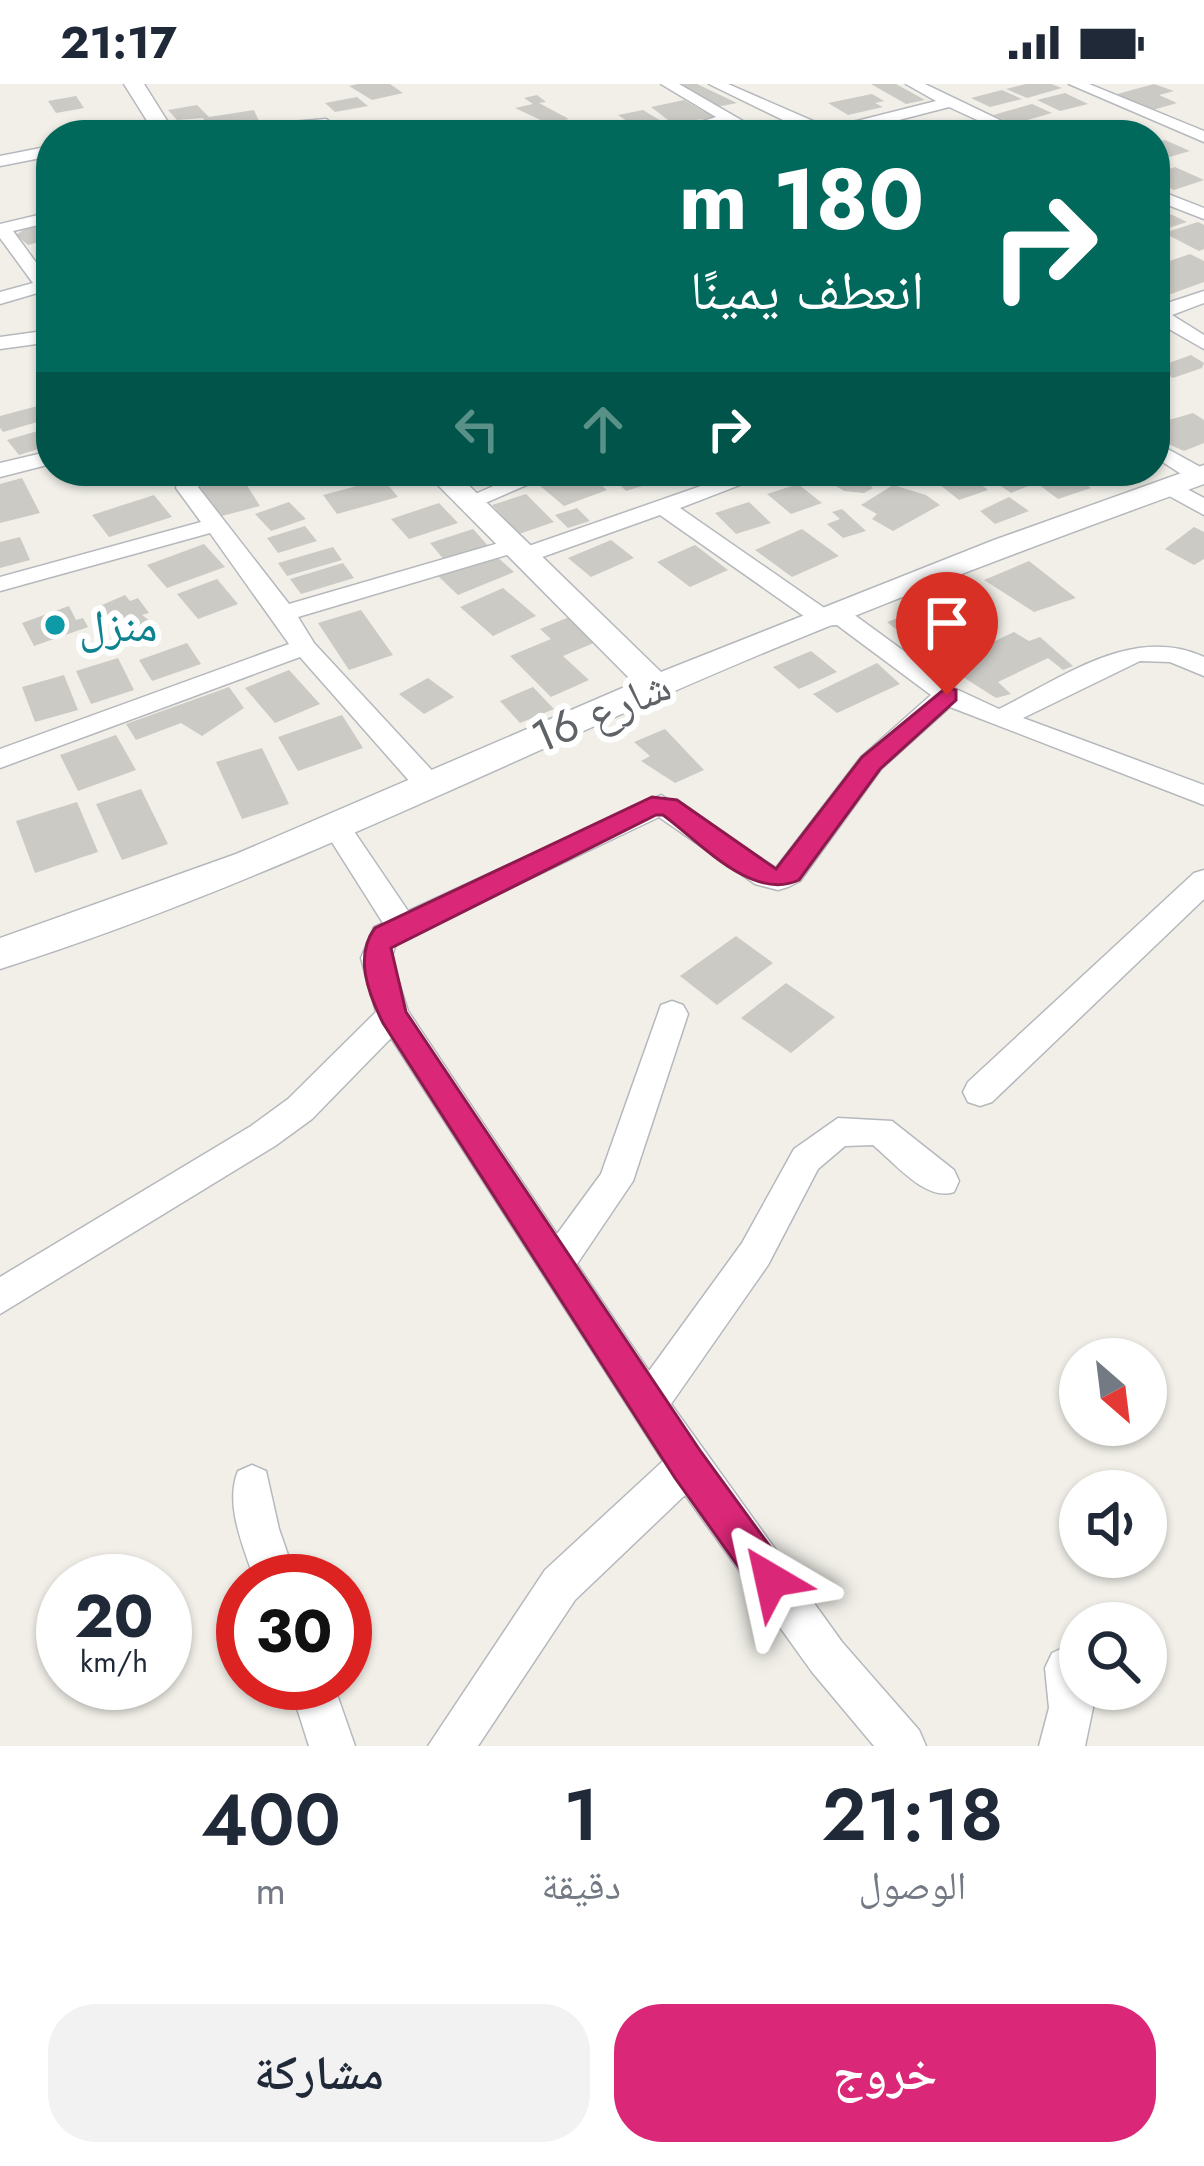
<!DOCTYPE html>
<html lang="ar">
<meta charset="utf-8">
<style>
:root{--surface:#fff;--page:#f2f2f3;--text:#1f2937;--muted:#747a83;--accent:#db2777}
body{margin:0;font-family:Jost,"Noto Naskh Arabic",sans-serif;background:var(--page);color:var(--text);direction:rtl;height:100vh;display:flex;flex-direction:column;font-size:45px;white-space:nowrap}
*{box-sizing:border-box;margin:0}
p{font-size:39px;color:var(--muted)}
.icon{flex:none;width:66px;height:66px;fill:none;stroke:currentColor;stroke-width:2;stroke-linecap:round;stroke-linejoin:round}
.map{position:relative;height:1662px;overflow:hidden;direction:ltr}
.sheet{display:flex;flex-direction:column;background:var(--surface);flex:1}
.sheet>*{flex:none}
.banner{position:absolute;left:36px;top:36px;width:1134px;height:366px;border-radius:48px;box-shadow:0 3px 9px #0004;direction:rtl;background:#00695c;color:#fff;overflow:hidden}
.needle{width:78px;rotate:152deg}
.controls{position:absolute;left:1059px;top:1254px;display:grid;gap:24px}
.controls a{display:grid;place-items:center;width:108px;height:108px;border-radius:50%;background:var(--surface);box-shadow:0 3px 9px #0004;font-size:60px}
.speed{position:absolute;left:36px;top:1470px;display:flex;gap:24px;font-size:60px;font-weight:700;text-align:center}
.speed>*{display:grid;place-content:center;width:156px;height:156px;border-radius:50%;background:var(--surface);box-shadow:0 3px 9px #0004;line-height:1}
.speed small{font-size:30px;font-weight:400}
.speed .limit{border:18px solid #d22;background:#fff;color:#111}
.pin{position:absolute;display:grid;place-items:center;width:102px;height:102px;color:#fff;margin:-123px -51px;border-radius:50% 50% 50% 0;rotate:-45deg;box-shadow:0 0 12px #0007}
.pin .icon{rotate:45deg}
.me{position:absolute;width:132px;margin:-66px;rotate:324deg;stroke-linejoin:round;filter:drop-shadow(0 0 9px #0008)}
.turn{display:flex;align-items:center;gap:42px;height:252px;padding:0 48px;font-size:54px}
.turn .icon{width:156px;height:156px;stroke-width:2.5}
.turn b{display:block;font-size:84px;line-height:102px}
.lanes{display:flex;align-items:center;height:114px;padding:0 48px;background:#0003;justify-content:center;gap:60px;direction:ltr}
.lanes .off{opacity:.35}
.eta{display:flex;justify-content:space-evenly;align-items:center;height:204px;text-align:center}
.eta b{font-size:72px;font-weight:600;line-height:84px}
.cta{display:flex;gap:24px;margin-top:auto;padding:24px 48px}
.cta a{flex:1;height:138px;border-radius:48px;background:var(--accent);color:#fff;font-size:48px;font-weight:600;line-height:138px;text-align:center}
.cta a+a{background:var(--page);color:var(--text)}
.status{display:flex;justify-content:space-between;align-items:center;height:84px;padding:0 60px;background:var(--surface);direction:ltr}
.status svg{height:33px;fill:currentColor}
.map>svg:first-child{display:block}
.building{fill:#cccac5}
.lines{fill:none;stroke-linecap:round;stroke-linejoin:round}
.minor-casing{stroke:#b5b8bc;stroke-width:3}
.tertiary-casing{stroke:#b5b8bc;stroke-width:3}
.minor{fill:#fff;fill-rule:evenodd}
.tertiary{fill:#fff;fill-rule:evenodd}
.route{fill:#db2777;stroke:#8e194d;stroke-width:3}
.culture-dot{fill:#0f9aa8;stroke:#fff;stroke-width:4.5}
.labels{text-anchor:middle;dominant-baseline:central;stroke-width:12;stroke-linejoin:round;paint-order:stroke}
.culture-label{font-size:45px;fill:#0d838f;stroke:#fff;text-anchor:start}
.street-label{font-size:45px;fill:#5f6368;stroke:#fff}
</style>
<div class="status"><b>21:17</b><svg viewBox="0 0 49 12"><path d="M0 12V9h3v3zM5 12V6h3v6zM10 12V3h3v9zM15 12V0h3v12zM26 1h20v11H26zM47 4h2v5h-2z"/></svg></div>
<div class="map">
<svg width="1204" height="1662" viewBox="0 0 1204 1662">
<rect width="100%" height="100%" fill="#f1efe8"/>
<path class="building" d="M358 0H390L403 9 372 16 349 2Z
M675 0H697L737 19 717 23Z
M871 0H896L925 16 906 20Z
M1026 0H1051L1062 4 1027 14 1006 5Z
M1154 0 1174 7 1159 11 1177 19 1146 28 1110 12Z
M1002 6 1022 15 990 23 971 14Z
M1065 9 1088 20 1060 27 1037 16Z
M872 10 884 17 875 19 883 23 848 31 828 19Z
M537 11 546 18 539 19 569 35 549 40 515 24 533 20 524 14Z
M76 12 84 24 56 29 48 17Z
M357 13 368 22 335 28 325 19Z
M684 16 703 27 720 33 672 39 651 23Z
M1032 20 1052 29 1013 40 993 31Z
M197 21 209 33 254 26 262 44 212 49 203 34 177 36 168 26Z
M643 26 661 37 636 43 618 31Z
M612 36 626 45 583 51 574 44Z
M1165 56 1190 67 1166 74 1155 69V58Z
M1175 83 1204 96 1174 106 1155 98V90Z
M1162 126 1187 138 1159 147 1155 128Z
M1198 138 1204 141V165L1199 167 1164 149Z
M32 140 51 149 50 155 28 161 16 151Z
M1190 170 1204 177V198L1171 210 1155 209V182Z
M1191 271 1204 279 1202 284 1173 294 1155 284Z
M45 320 51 334 3 348 0 344V332Z
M1193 329 1204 336V359L1184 367 1155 354V340Z
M51 343V361L19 371 7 356Z
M578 387H584L607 406 564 422 539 401Z
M606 387H653L662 396 626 407Z
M811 387H867L876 393 864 397 873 404 864 409 844 407Z
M963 387 988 406 959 416 934 396Z
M979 387H1017L1036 399 1011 409Z
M1070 390 1091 404 1058 415 1038 400Z
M241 392 260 422 218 433 200 403Z
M22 394 40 429 0 439V400Z
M383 395 398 413 337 430 323 411Z
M798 400 822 419 791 430 767 410Z
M893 401 926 411 940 421 893 447 872 435 877 430 861 421Z
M526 410 554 438 519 450 492 421Z
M154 411 172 433 109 453 92 431Z
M1009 413 1029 427 995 440 980 427Z
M289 418 306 435 271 447 255 430Z
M749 418 771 439 736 450 715 429Z
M439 419 458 439 409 455 391 435Z
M577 424 590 437 568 444 555 431Z
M842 425 866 447 843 454 827 440 840 435 832 428Z
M305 442 317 457 278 469 267 454Z
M1194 443 1204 448V475L1194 481 1165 465Z
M473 445 490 464 446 478 430 459Z
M802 445 839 472 792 493 755 466Z
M20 453 30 476 0 484V458Z
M611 456 634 474 591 493 568 474Z
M204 460 225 483 167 504 147 481Z
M695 461 728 486 690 503 657 478Z
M333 463 342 476 287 492 278 479Z
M494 470 514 488 458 511 438 492Z
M1029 477 1076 514 1034 528 984 496Z
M343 479 354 494 301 510 290 495Z
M217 495 238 520 198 535 177 510Z
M503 504 536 532 493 552 460 523Z
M125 511 130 517 138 514 149 529 142 531 150 537 135 542 125 537 114 543 95 524Z
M941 518 972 542 919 563 887 538Z
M69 522 76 536 83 534 88 543 34 562 22 539Z
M361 526 393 571 349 586 318 539Z
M569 533 596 558 563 572 589 596 551 613 510 572 551 555 540 545Z
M1014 548 1029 557 1040 553 1073 582 1063 586 1048 574 998 598 1011 610 996 614 952 586 949 579Z
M187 559 201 580 152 597 139 576Z
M811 567 837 588 799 605 773 583Z
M118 574 134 606 91 620 76 587Z
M877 579 900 600 837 629 813 610Z
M289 586 320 620 275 639 245 604Z
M64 591 78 626 35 638 22 603Z
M428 594 454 613 424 630 399 610Z
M229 603 244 624 202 652 181 639 136 656 126 640Z
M533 603 554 625 520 639 500 617Z
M342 631 363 664 298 687 278 653Z
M665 645 704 686 675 699 641 677 650 672 634 658Z
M116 651 136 686 78 707 60 671Z
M262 664 289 720 242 735 216 678Z
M141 705 168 760 122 776 96 720Z
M77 718 98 768 35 789 16 737Z
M736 852 773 879 717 921 680 892Z
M786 899 835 933 791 969 741 934Z"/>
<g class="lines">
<defs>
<path id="minor" d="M661 0H679L767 51H747L728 40 685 51H659L716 33Z
M709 0H728L829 44 936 17 906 0H925L1031 51H1010L949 23 841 51H814Z
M1069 0H1089L1204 47V58Z
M326 35 348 51H330L323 45 192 51 200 46Z
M163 41 171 46 169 49 126 51Z
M51 62V72L0 82V72Z
M1155 105 1204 124V135L1155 116Z
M51 128V138L13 147 51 199V205L0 220V208L33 199 0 154V140Z
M1204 207V219L1172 231 1204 251V265L1155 237V223Z
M51 246V258L0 265V253Z
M1155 358 1204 385V398L1192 397 1155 373Z
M51 367V380L0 393V379Z
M189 387H218L198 403 289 520 513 455 521 457 523 464 744 387H776L680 424 830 528 849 527 956 605 999 625C1062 594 1133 540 1204 573V592L1170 578 1140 577 1023 634 1204 701V721L950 623 881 685 800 797 788 803 778 806 755 800 659 733 397 858 391 874 408 927 557 1150 601 1090 661 921 672 917 683 921 688 930 633 1097 577 1180 649 1287 742 1159 794 1065 838 1034 892 1037 954 1086 959 1097 954 1108C926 1118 895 1079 873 1061L845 1062 818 1085 768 1181 671 1320 842 1558 919 1646 926 1662H874L812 1588 685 1411 575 1516 478 1662H428L545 1486 663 1377 391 954 312 1035 275 1062 0 1230V1193L251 1042 288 1015 376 928 361 874 374 843 383 839 321 741 325 734H345L408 827 661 711 776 784 861 673 931 611 837 541 818 542 660 431 531 477H515L513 469 298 533 314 559 439 694 443 701 439 708H419L300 573 0 684V665L289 560 210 449 0 507V493L201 438 176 404 179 391Z
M528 387H559L476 423 468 425 457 418Z
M1170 396 1204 414V431L1162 408V398Z
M1204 786V815L992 1018 980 1022 968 1018 963 1008 968 998 1194 789Z
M252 1381 266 1387 279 1445 297 1497H255C244 1464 224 1421 238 1387Z
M1067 1562 1080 1568V1605H1091L1093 1624 1085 1662H1039L1049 1624 1045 1584 1052 1569Z
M289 1599H333L355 1662H309Z"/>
<path id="tertiary" d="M124 0H144L176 51H156Z
M1204 381V400C1022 466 840 534 663 612 444 707 228 813 0 885V854L236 770 634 599 424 387H454L661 588 994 456Z"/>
</defs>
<use href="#minor" class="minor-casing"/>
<use href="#tertiary" class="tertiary-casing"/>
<use href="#minor" class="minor"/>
<use href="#tertiary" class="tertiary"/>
</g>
<path class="route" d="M947 603 956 606V616L880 685 799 796C752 818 699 757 663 731H656L391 864 406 928 701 1368 785 1483 790 1496 785 1510 771 1515 758 1510 675 1394 383 939C368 909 354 872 375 844L652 713 677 716 776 785 862 673Z"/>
<circle class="culture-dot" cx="55" cy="541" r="12"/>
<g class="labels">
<g class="culture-label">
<text x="79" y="541">منزل</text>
</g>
<g class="street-label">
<text transform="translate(601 627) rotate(-23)">شارع 16</text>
</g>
</g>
</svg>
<div class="controls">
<a><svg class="needle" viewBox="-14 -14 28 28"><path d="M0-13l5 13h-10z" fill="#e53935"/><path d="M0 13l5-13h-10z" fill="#747a83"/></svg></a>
<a><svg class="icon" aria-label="sound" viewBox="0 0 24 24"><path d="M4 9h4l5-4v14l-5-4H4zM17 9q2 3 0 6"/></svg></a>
<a><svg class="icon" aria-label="search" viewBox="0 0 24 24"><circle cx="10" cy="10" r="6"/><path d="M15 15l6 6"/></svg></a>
</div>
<div class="speed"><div>20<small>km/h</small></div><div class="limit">30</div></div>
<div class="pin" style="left:947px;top:611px;background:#d93025"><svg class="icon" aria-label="arrive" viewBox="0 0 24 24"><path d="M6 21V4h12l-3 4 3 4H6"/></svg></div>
<svg class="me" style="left:771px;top:1496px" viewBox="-20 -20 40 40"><path d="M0-17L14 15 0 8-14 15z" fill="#db2777" stroke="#fff" stroke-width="4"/></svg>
<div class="banner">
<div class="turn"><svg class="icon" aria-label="right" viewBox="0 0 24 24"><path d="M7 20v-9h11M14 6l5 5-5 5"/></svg><div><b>180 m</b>انعطف يمينًا</div></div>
<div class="lanes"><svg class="icon off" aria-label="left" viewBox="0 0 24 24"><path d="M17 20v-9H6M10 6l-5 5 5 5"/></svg><svg class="icon off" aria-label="ahead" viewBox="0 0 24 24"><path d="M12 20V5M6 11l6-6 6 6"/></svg><svg class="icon" aria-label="right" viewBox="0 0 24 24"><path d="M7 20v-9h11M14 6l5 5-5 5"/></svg></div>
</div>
</div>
<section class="sheet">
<div class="eta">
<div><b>21:18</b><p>الوصول</p></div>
<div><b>1</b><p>دقيقة</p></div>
<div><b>400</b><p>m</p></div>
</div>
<div class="cta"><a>خروج</a><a>مشاركة</a></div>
</section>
